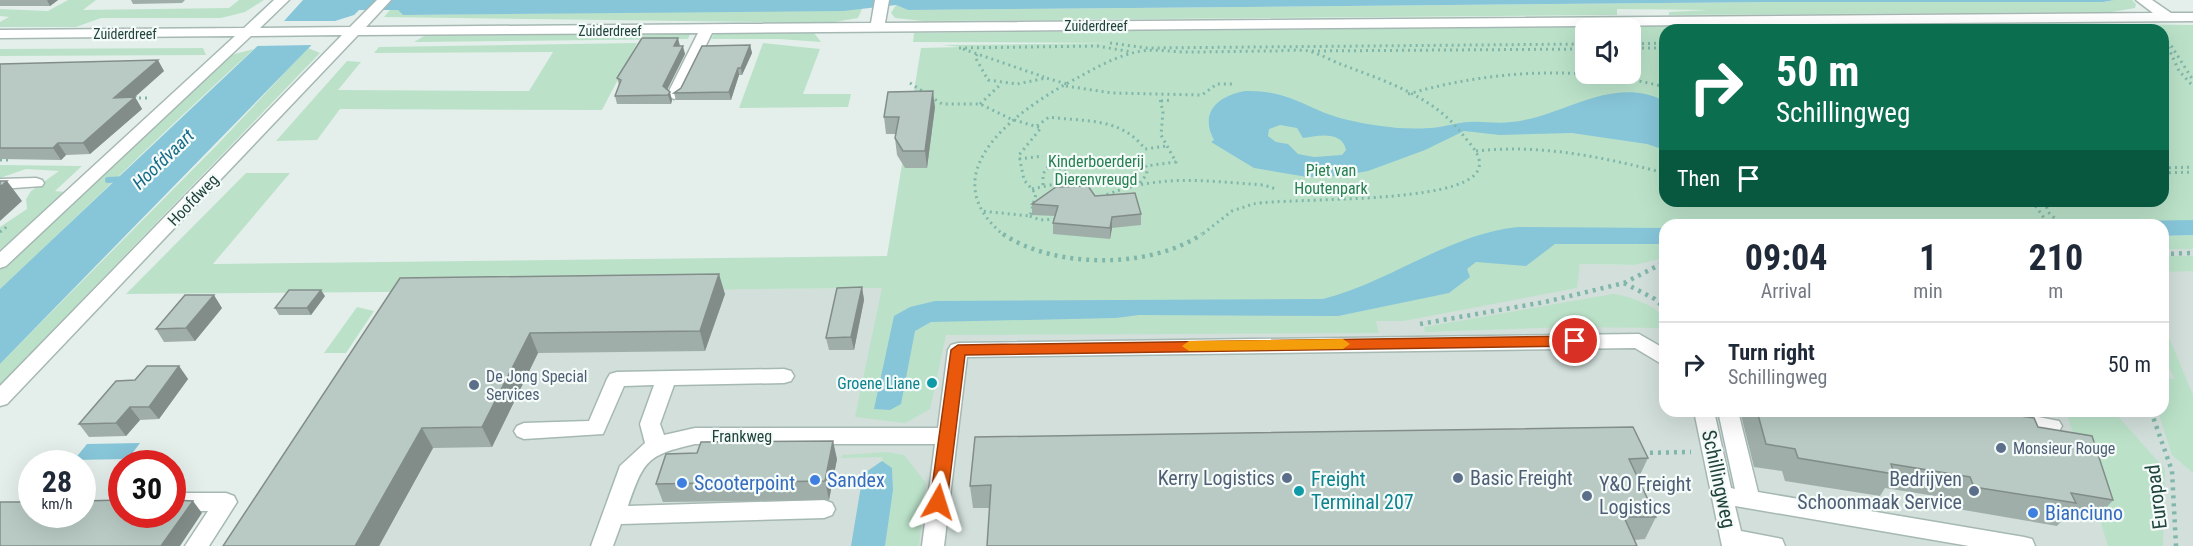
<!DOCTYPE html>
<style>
:root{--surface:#fff;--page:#f6f6f7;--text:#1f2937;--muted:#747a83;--line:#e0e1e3}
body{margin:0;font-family:"Roboto Condensed",sans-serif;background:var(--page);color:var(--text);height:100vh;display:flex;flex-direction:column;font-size:22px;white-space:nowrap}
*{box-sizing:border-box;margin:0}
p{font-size:20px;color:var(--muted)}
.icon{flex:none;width:33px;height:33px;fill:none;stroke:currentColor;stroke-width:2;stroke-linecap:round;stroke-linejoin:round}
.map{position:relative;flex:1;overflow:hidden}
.side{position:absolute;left:1659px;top:219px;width:510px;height:198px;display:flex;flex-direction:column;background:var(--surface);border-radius:18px;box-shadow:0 6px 24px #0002}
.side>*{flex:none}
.banner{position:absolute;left:1659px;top:24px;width:510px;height:183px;border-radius:18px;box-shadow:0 6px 24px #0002;background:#0b6e4f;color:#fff;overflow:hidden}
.tools{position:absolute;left:1575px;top:18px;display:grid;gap:12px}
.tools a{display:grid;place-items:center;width:66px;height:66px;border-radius:12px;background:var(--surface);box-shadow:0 6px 24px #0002;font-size:30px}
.speed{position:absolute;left:18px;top:450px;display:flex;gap:12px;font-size:30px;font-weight:700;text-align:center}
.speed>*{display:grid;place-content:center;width:78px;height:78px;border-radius:50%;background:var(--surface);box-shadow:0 6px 24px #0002;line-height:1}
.speed small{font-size:15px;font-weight:400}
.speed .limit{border:9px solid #d22;background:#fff;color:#111}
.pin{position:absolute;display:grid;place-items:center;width:51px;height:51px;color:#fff;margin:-26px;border:3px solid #fff;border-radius:50%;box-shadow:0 2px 6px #0007}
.me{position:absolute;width:66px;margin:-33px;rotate:6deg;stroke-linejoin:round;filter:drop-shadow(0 0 4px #0008)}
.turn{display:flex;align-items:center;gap:21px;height:126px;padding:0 18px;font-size:27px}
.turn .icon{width:78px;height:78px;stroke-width:2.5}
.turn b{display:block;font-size:42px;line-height:51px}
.then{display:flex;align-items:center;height:57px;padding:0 18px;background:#0003;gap:12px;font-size:22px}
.eta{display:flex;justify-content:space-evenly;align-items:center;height:102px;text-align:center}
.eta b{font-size:36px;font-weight:700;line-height:42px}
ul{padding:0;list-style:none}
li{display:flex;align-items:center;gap:18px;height:84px;padding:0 18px;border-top:2px solid var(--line)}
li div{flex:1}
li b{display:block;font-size:22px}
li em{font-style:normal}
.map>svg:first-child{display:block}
.built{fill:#d2dfda}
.green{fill:#bbe2c9;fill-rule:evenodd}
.water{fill:#87c5d9;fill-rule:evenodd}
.pier{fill:#e4efeb}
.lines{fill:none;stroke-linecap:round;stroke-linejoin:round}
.stream{stroke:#87c5d9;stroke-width:6}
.minor-casing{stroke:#a6b8b3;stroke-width:3}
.path-far1{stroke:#81b6aa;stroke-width:3;stroke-dasharray:2 4;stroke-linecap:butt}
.path{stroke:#81b6aa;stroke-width:4.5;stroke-dasharray:3 5;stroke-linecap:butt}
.minor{fill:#fff;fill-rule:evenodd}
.wall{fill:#9faea9}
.shaded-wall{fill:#828d8a}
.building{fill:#b9cac5;stroke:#828d8a;stroke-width:1.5}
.route{fill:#ea580c;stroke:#983908;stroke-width:1.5}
.slow{fill:#f59e0b}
.culture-dot{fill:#0f9aa8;stroke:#f5fbf9;stroke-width:2}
.service-dot{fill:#5c6f8a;stroke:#f5fbf9;stroke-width:2}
.shop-dot{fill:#3f7fe0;stroke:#f5fbf9;stroke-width:2}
.labels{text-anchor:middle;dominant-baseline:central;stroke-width:4.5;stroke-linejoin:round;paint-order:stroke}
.far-street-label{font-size:14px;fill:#21433d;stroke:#f5fbf9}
.park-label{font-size:16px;fill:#267f50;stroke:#f5fbf9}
.street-label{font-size:16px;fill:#21433d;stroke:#f5fbf9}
.service-label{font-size:16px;fill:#4e5e75;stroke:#f5fbf9;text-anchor:start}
.culture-label{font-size:16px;fill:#0d838f;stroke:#f5fbf9;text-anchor:end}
.water-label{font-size:18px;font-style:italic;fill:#136987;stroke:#f5fbf9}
.near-service-label{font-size:20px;fill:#4e5e75;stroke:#f5fbf9;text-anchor:end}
.near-culture-label{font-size:20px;fill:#0d838f;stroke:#f5fbf9;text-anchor:start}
.near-street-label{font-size:20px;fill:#21433d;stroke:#f5fbf9}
.near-shop-label{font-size:20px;fill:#366cbe;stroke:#f5fbf9;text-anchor:start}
</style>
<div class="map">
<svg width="2193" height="546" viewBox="0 0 2193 546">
<rect width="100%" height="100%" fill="#e4efeb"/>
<path class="built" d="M2163 241H2193V546H248L414 291 882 288 928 329 1434 313 1576 288 1580 264 1635 265 1665 253V411H2163Z"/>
<path class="green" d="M68 0H96L83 10 229 8 239 0H264L245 12 221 18H101L76 27H0V22L9 17 0 16V9L48 11Z
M2115 0H2132L2136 4 2135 8 2111 12 1669 15V12L1708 10 1617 9V15L923 21 895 18 891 13 896 5 908 10 1776 2H2103Z
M862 9 858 18 829 23 384 17 390 10H398L403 15Z
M2044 23 2193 25V226L1665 225V257L1635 265 1580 264 1577 288 1403 321H1376L1379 333 946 335 930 409 905 423 855 417 882 288 126 294 246 173H290L213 264 887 256 921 48 961 47 942 45 1117 43 913 42 914 33ZM1586 28H1630V74H1586ZM1665 30H2163V201H1665Z
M814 33 821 42 779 39H711L714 34Z
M690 34 688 39 414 42 424 36Z
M637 43 602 110 340 109 317 140 276 141 347 61 361 62 338 90 529 91 553 52 374 53 379 47Z
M763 43 820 49 803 94H851L848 107 739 108Z
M203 48 206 55 0 56V49Z
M308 48 320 53 0 385V364L217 145Z
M254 49C168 127 85 210 0 289V269L231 55Z
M0 165 82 166 55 191 65 192 0 250V227L27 209 26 199 31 191 59 171 26 169 0 178Z
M2193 235V249H2163V236Z
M2163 256H2193V271L2163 272Z
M1613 294C1630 296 1654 305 1665 318V328L1565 327 1425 332 1424 327Z
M357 307 374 311 346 353H324Z
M2163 323 2193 395V473L2172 455 2158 411H2163V378L2175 379 2163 357Z
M2066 411H2113L2165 469 2163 546H2108Z
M886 452 904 455 926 483 919 546H885L893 490 892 469 882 461 883 457 840 458 843 455Z"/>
<path class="water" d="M303 0H2115L2103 2H1776L908 10 896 5 843 11 403 15 398 10H359L354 15 335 21 0 364V289L284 21Z
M1245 91C1293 90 1306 110 1348 120 1374 126 1402 130 1429 128 1443 128 1456 122 1470 122 1483 121 1497 124 1511 122 1564 117 1611 74 1665 101V150L1647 144 1572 133 1500 135 1464 131 1425 150 1368 171 1341 176 1307 177 1254 168 1211 142 1214 140C1199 112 1218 96 1245 91ZM1280 125 1297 128 1303 138C1317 136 1342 130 1346 150L1342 155 1314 157 1298 154 1288 144 1276 142 1268 136 1269 129Z
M2193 220V235L2163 236V225H1892Z
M1518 227 1665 228V244H1555L1526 266 1476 262 1467 269 1470 277 1449 293 1338 316 1139 315 1116 318 931 322 915 331 901 404 890 410 874 409 894 316 910 307 935 301 1323 299C1390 282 1449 234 1518 227Z
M140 443 128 459 74 460 87 444Z
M882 461 892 468 893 490 885 546H851L863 474Z"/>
<path class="pier" d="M281 21H337L313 45 255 46Z"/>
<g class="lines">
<path class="stream" d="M108 180 126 179"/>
<defs>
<path id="minor" d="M274 0H289L260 28 350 27 377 0H391L366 27 871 23 875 0H889L885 23 2153 13 2136 0H2152L2171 13H2193V21L712 33 681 95 674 99 667 95 698 33 358 35 7 404 0 406V386L342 35 251 36 6 266 0 268V252L235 36 0 38V30L244 28Z
M36 178 42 180 44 183 42 186 0 189V179Z
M1639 334 1665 349V366L1635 348 967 357 944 546H922L935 444H695C647 455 644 460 628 506L824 500 832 503 835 509 832 515 824 518 621 524 613 546H591L620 466 645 443 640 424 654 385 624 386 603 434 524 439 517 436 514 431 517 426 524 423 589 421 607 379 610 374 617 372 784 369 791 371 794 376 791 381 784 383 674 385 660 424 664 435 695 428H938L948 350 951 345 958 343Z
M1694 411H1714L1731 488 1735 489 1718 411H1738L1758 492 2024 537 2032 539 2035 546H1969L1735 506 1741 531 1782 539 1785 546H1722Z
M2013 412 2059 421 2062 426 2059 431 2052 434 2006 425 2003 420 2006 415Z
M172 493H226L234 496 237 502 209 546H185L208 511H172Z"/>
</defs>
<use href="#minor" class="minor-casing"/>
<path class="path-far1" d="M2163 37 2172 47 2193 80
M1110 43 1147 48 1586 44
M1630 44 1665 43
M2168 47 2179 71 2193 86
M959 48 1097 46 1132 52
M1630 48H1665
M963 49 1044 77
M1312 51 1586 49
M977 54 975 57 988 80 1017 84 1046 78 1067 84
M910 83 942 104H980L1011 119 1041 128 1019 155 1024 180 1036 194 1030 216 981 211
M1066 86 1112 93 1202 95 1217 84H1235
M1408 94C1491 70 1581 65 1665 87
M133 98H149
M1161 101 1171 100
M980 104 1001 84
M1037 126 1049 117C1085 122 1121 117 1145 149L1166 146
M1476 151C1542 144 1602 157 1665 173
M1019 159 1043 156
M0 160H10
M2163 168 2193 167
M2163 173 2193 172
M1140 183 1147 174 1146 166 1176 162 1161 135 1163 112 1160 99
M1043 185V174L1047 168C1063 167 1066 169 1072 184
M1032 189 1060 183 1080 189
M1101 197C1158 173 1204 181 1264 185L1276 189
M2032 201 2049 225
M2045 201 2048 212 2062 225
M1030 216 1040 220 1059 219
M0 232 9 225
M1005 236C925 172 1023 106 1079 77 1097 67 1117 56 1137 52 1153 48 1170 52 1187 52 1215 52 1244 51 1273 51 1284 51 1298 49 1309 51 1320 54 1332 61 1343 65 1385 81 1435 97 1463 135 1470 144 1484 157 1478 170 1462 205 1292 197 1253 204L1232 211 1200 236"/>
<path class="path" d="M1003 234C1054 269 1151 269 1202 234
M2163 254 2193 253
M1624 283 1655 299 1665 309
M1420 324 1545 302 1624 283 1665 262
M2151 411 2172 471 2176 546
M1642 453 1691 452"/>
<use href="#minor" class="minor"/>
</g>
<path class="wall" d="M0 0H58L50 6H0Z
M131 0H185L182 3 133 4Z
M750 45 752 53 742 75H739L731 100H676L674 93Z
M680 46 685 54 667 90 672 100 671 104H617L615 96 619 85 617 78Z
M0 64 164 71 135 97 142 109 90 154 66 155 61 160 0 159Z
M935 107 927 168H905L897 155 895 138 896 134H886L884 117Z
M1095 196 1141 214V225L1112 228 1110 239 1053 234V223L1055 216 1032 215V204Z
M400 278 725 294 705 351 538 353 492 447 433 448 379 546Z
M862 287 864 300 854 350H829L826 338Z
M325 296 311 315H279L275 308Z
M222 308 195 341 164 342 156 329Z
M179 366 188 379 159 419 140 420 126 436 89 437 79 424 135 380Z
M1740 411H1987L2038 427 2113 500 2094 522 2065 517 2057 526 1958 509 1954 499 1885 488 1880 496 1785 481 1782 471 1754 467Z
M975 437 1648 458 1638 479 1656 517 1645 539 1634 540 989 508H973L970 486Z
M837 459 829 500 663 502 656 484Z"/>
<path class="shaded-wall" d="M47 0H58L50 6Z
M678 38 680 46H674Z
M750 45 752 53 742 75 741 68Z
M683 46 685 54 665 94 663 86Z
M158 60 164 71 121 109 114 98Z
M738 68 739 75 731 100 729 92Z
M933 91 935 107 927 168 925 151Z
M670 92 672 100 671 104 668 95Z
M135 97 142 109 90 154 83 143Z
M58 143 66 155 61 160 53 148Z
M0 180 3 185 7 181 22 201 0 221Z
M1112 217V228L1110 239V228Z
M719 274 725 294 705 351 700 331Z
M862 287 864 300 854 350 851 337Z
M321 290 325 296 311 315 307 308Z
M214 295 222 308 195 341 186 328Z
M530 333 538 353 492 447 482 427Z
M179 366 188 379 159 419 149 407Z
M130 407 140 420 126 436 116 423Z
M422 428 433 448 379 546H355Z
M833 441 837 459 829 500 825 481Z
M193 501 202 513 180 546H161Z"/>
<path class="building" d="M642 38H678L674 46H683L663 86 670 92 668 95 615 96 621 80 617 78Z
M750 45 741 68H738L729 92 674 93 681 88 702 46Z
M158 60 114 98 135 97 83 143H58L53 148H0V64Z
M933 91 925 151H903L895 138 899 117H884L888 92Z
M0 181H7L0 187Z
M1088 186 1095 196 1135 193 1141 214 1112 217 1110 228 1053 223 1058 206 1032 204 1056 187Z
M719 274 700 331 530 333 482 427 422 428 355 546H223L400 278Z
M862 287 851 337 826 338 837 288Z
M289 290H321L307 308H275Z
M185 295H214L186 328 156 329Z
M147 366H179L149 407H130L116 423 79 424 116 381 135 380Z
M1757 411H1933L1943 413 1942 411H1987L2034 418 2038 427 2092 436 2113 500 2071 493 2076 503 1974 487 1970 477 1891 464 1894 474 1798 458 1795 449 1766 444Z
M1633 427 1648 458 1629 459 1656 517H1624L1637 546H987L991 485 970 486 975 437Z
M833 441 825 481 656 484 666 454 697 453 701 442Z
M122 500V514H172V500L193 501 161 546H0V502H32V514H82V501Z"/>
<path class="route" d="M1575 336 1582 341 1575 346 965 355 947 502 944 507H932L930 502 951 350 958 345Z"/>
<path class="slow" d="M1343 339 1350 344 1343 349 1189 351 1182 346 1189 341Z"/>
<g class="culture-dot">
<circle cx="932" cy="383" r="6"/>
<circle cx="1299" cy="491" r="6"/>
</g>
<g class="service-dot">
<circle cx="474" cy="385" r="6"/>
<circle cx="2001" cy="448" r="6"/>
<circle cx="1287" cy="478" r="6"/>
<circle cx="1458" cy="478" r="6"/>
<circle cx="1974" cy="491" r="6"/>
<circle cx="1587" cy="496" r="6"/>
</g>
<g class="shop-dot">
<circle cx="815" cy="480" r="6"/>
<circle cx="682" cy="483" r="6"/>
<circle cx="2033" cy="513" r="6"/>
</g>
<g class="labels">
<g class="far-street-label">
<text x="1096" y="26">Zuiderdreef</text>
<text x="610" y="31">Zuiderdreef</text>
<text x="125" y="34">Zuiderdreef</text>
</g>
<g class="park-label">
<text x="1096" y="161">Kinderboerderij<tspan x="1096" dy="18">Dierenvreugd</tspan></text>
<text x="1331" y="170">Piet van<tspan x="1331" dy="18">Houtenpark</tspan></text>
</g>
<g class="street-label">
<text transform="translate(193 200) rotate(-46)">Hoofdweg</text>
<text x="742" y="436">Frankweg</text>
</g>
<g class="service-label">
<text x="486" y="376">De Jong Special<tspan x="486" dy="18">Services</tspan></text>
<text x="2013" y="448">Monsieur Rouge</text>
</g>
<g class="culture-label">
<text x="920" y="383">Groene Liane</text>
</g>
<g class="water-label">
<text transform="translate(163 159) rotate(-44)">Hoofdvaart</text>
</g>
<g class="near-service-label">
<text x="1275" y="478">Kerry Logistics</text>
<text x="1470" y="478" text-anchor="start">Basic Freight</text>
<text x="1962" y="479">Bedrijven<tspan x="1962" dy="23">Schoonmaak Service</tspan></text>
<text x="1599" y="484" text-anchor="start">Y&amp;O Freight<tspan x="1599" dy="23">Logistics</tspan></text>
</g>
<g class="near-culture-label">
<text x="1311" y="479">Freight<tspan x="1311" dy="23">Terminal 207</tspan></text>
</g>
<g class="near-street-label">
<text transform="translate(1719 479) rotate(78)">Schillingweg</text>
<text transform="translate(2156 497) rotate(-97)">Europad</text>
</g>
<g class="near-shop-label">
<text x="827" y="480">Sandex</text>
<text x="694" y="483">Scooterpoint</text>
<text x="2045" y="513">Bianciuno</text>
</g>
</g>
</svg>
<div class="tools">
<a><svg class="icon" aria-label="sound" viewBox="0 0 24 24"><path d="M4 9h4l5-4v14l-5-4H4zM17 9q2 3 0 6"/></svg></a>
</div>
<div class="speed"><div>28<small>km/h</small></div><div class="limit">30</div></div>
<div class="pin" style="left:1575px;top:341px;background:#d93025"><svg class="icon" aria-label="arrive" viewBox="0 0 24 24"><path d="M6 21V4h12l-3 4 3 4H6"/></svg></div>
<svg class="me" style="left:938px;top:502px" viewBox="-20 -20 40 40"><path d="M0-17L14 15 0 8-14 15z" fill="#ea580c" stroke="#fff" stroke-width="4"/></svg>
<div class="banner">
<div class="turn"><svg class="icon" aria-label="right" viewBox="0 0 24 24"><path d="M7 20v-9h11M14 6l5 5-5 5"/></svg><div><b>50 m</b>Schillingweg</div></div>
<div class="then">Then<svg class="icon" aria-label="arrive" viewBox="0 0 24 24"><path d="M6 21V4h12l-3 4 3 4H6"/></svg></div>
</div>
<section class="side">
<div class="eta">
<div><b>09:04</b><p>Arrival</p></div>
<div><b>1</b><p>min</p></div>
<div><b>210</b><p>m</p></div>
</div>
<ul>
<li><svg class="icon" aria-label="right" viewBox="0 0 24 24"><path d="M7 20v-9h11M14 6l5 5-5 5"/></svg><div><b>Turn right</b><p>Schillingweg</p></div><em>50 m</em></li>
</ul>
</section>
</div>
